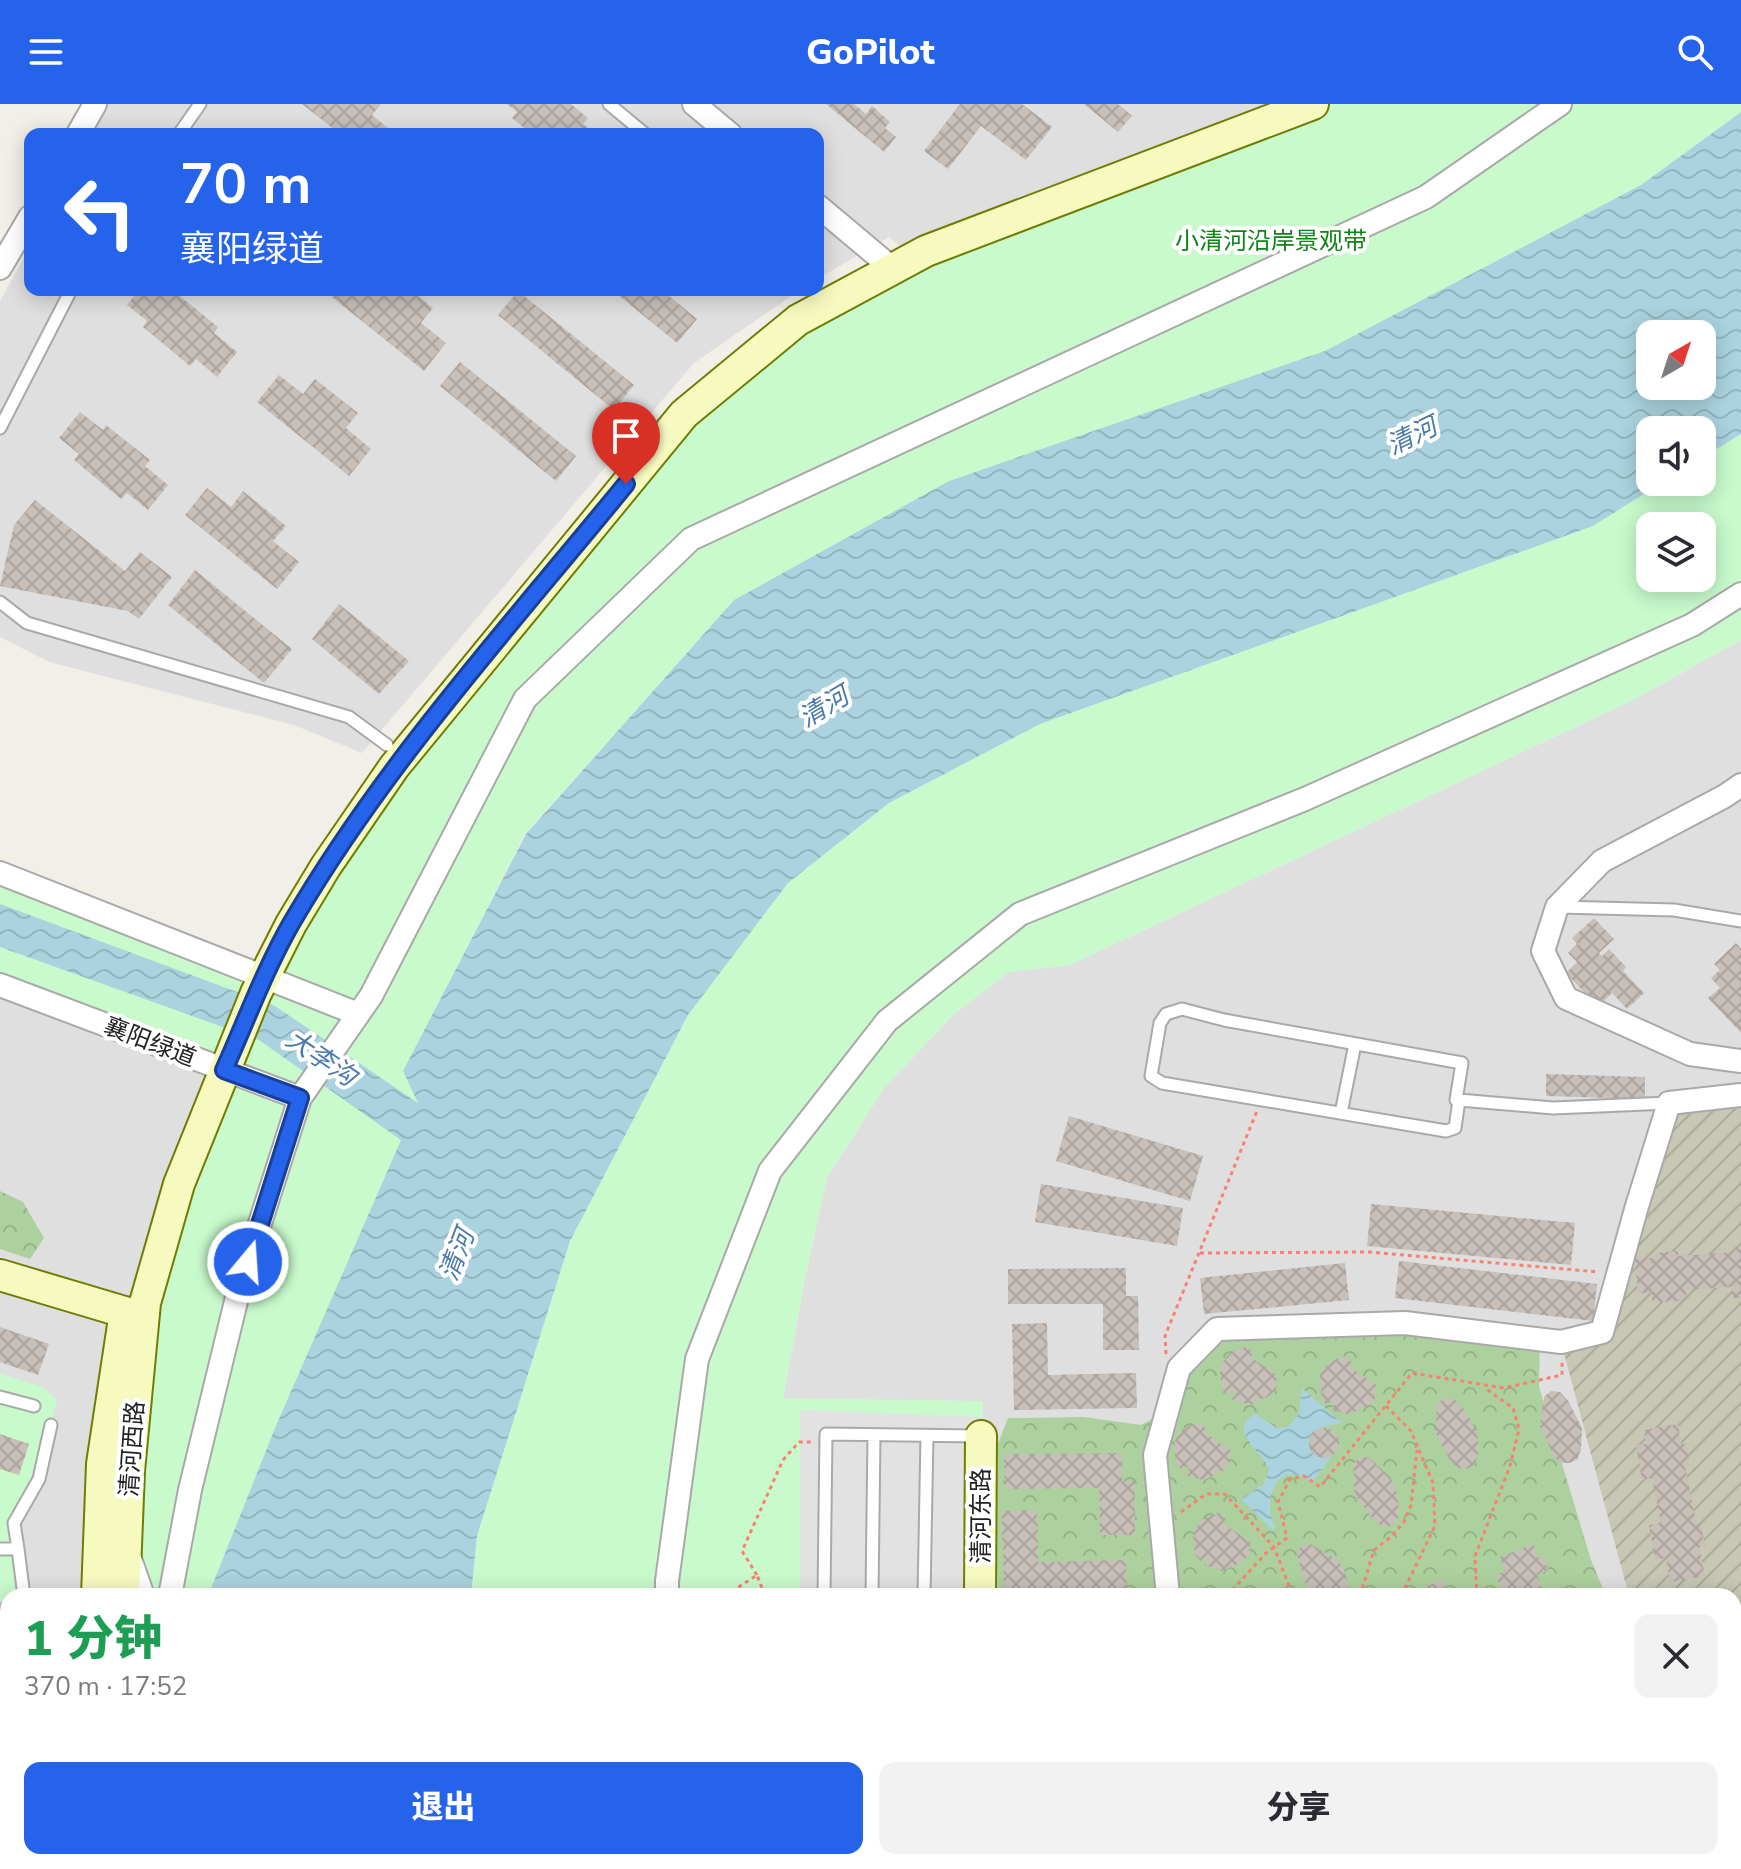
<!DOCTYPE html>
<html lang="zh">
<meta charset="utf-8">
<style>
:root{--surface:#fff;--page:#f2f2f3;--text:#2b2b33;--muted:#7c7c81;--accent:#2563eb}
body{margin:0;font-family:"Nunito Sans","Noto Sans SC",sans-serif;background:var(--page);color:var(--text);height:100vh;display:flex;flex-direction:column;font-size:30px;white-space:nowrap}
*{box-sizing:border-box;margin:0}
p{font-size:26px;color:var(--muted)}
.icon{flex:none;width:44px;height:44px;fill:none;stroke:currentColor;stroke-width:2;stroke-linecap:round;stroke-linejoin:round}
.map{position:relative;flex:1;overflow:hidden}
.sheet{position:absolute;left:0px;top:1484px;width:1742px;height:282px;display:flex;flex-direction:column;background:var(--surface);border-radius:24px 24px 0 0;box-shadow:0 4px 20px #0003}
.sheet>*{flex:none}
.hud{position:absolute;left:24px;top:24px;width:800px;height:168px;border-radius:16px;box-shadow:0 4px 20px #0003;background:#2563eb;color:#fff;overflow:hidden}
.needle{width:52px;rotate:39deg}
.tools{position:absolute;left:1636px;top:216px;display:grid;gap:16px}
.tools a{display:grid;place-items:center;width:80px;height:80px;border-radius:16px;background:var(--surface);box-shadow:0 4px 20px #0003;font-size:40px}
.pin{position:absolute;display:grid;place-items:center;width:68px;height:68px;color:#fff;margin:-82px -34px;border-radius:50% 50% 50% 0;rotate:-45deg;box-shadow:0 0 8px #0007}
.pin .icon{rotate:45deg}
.me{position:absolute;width:88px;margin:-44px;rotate:18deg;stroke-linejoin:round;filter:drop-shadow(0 0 6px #0008)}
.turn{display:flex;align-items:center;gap:28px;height:168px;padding:0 24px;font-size:36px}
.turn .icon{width:104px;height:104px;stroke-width:2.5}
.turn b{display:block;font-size:56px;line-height:68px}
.round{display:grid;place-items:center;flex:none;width:84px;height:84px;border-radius:16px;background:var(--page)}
.headline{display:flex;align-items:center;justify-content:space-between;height:136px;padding:0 24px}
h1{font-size:48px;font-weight:800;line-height:60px;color:#1e9e55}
.primary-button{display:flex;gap:16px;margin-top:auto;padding:16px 24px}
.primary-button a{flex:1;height:92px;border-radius:16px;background:var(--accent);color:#fff;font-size:32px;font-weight:800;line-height:92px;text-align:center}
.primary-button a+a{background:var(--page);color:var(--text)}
header{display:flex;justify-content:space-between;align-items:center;height:104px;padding:0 24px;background:var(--accent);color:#fff;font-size:36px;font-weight:800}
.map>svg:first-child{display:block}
.residential{fill:#e0dfdf}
.construction{fill:url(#construction-furrows)}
.forest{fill:url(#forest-crowns)}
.park{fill:#c8facc;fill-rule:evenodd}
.parking{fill:#e2e2e2}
.water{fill:url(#water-waves);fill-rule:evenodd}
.building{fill:url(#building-cross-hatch)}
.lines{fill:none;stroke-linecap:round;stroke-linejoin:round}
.lane-casing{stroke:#a9a9a9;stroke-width:15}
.street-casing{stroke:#a9a9a9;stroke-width:26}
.secondary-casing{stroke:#707d05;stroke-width:34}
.path{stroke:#fa8072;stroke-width:3;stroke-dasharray:4 4;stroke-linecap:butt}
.lane{stroke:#fff;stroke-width:11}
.street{stroke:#fff;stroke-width:22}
.secondary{stroke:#f7fabf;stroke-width:30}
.route-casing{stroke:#184099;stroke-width:20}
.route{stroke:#2563eb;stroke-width:14}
.labels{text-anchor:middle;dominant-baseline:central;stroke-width:8;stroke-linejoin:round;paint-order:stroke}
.park-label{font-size:24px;fill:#0c8416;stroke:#fff}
.street-label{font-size:24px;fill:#222;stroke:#fff}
.water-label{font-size:26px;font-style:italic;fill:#4a7aab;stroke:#fff}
</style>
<header><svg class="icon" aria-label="menu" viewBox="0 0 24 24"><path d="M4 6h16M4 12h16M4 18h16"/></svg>GoPilot<svg class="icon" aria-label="search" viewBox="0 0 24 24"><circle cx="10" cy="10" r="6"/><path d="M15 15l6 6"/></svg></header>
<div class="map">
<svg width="1741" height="1765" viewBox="0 0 1741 1765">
<defs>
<pattern id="construction-furrows" width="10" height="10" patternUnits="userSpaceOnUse" patternTransform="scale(2)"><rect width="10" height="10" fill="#c7c7b4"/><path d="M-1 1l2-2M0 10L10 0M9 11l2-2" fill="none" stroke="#abab9a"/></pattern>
<pattern id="forest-crowns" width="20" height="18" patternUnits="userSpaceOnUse" patternTransform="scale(2)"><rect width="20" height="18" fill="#add19e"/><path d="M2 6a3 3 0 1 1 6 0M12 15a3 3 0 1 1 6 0" fill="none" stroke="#95b388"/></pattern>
<pattern id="water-waves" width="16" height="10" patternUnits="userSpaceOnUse" patternTransform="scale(2)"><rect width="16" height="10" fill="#aad3df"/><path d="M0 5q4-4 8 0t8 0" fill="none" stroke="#92b5bf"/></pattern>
<pattern id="building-cross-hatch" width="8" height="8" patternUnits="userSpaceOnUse" patternTransform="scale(2)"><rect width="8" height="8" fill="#c7bfb8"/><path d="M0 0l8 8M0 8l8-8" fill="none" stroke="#aba49e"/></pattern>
</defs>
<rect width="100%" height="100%" fill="#f2efe9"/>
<path class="residential" d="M108 0H1282L908 149 889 133 818 175V30H91Z
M30 142V186H800L694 259 362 649 294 621 49 558 0 533V197Z
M1741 536V1765H737V1758H1734V1492H747L805 1174 827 1074 884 984 954 910 1009 868 1070 861 1631 597Z
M0 884 300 994 143 1492H8V1758H103V1765H0Z"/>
<path class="construction" d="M1741 991V1514L1734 1515V1492H1629L1561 1238 1602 1227 1669 999Z"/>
<path class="forest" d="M0 1087 23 1098 44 1134 30 1155 0 1145Z
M1405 1219 1540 1235 1539 1283 1591 1456 1606 1492H998L992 1355 1008 1314 1084 1313 1141 1321 1167 1306 1179 1264 1217 1225Z
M997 1758H1273L1267 1765H997Z"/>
<path class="park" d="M1282 0H1741V8L1641 81 1325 248 949 377 734 496 525 730 403 967 420 1000 275 1324 208 1492H124L145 1199 224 967 0 881V769L260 862 678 305 902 172Z
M1741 330V536L1631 597 1070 861 1009 868 954 910 884 984 827 1074 805 1174 783 1294 983 1297 980 1492H471L477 1432 570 1137 688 911 788 779 889 699 1040 620 1593 422 1663 378H1702V354ZM1650 422H1702V474H1650Z
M0 1270 43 1283 57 1296 39 1375 14 1419 24 1492H8V1656H0Z
M449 1758H978V1765H449Z"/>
<path class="parking" d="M800 1306 982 1313 980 1492H800Z"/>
<path class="water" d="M1741 8V330L1702 354V326H1650V378H1663L1593 422 1040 620 889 699 788 779 688 911 570 1137 477 1432 471 1492H208L275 1324 401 1036 259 936 0 843V800L275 902 418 999 403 967 526 730 734 496 949 377 1325 247 1641 81ZM1650 230H1702V282H1650Z
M1302 1284 1342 1319C1335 1321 1323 1321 1317 1326 1299 1339 1312 1354 1331 1353L1312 1378C1278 1353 1261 1393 1275 1423L1273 1426 1241 1395 1264 1380 1269 1365C1260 1345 1227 1326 1255 1310L1277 1324 1288 1323 1299 1310Z
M183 1758H449V1765H183Z"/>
<path class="building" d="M302 0H381L372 11 395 30H340Z
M507 0H571L588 14 583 20 596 30H532L512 14 517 8Z
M826 0H854L866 10 872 2 890 18 885 24 896 33 884 48Z
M960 0H1022L1052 23 1026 56 981 22 948 65 924 47Z
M1084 0H1118L1132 12 1118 28Z
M139 186H164L172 192 175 188 218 223 214 229 237 248 217 273 196 255 190 262 143 223 147 217 127 201Z
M338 186H411L433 204 421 219 446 239 424 267 332 193Z
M612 186H662L697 215 677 239Z
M518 187 634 281 614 306 498 211Z
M460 258 576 352 556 377 440 282Z
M279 271 303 290 315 275 358 309 346 324 371 345 349 372 257 298Z
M80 308 103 326 106 321 150 356 145 362 168 381 148 406 127 389 121 395 74 356 79 350 59 334Z
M207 384 231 403 243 387 286 422 273 437 299 458 277 485 185 411Z
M35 396 125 467 140 448 172 473 139 515 128 507 0 482 14 421Z
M195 466 292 545 264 579 168 501Z
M339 500 409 557 379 590 312 535Z
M1594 814 1614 835 1599 849 1602 852 1609 845 1626 863 1623 867 1644 889 1627 905 1612 889 1598 903 1566 869 1577 858 1568 849 1577 840 1572 834Z
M1736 839 1741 845V929L1708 894 1720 884 1711 874 1720 866 1714 860Z
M1546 970 1645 973V995L1546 992Z
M1069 1012 1203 1052 1190 1097 1056 1057Z
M1041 1080 1183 1104 1177 1142 1035 1118Z
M1371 1100 1575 1119 1571 1161 1367 1142Z
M1736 1143H1741V1194H1732V1183L1686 1186 1687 1197 1652 1198V1189H1638L1635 1154H1656L1655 1149 1678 1147V1152L1736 1148Z
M1399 1157 1597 1180 1593 1217 1395 1194Z
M1345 1159 1349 1196 1204 1210 1200 1174Z
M1126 1164V1192H1138L1139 1246H1103V1200H1008V1165Z
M1047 1219 1048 1271 1136 1269 1137 1304 1014 1306 1012 1220Z
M0 1223 49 1240 38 1271 0 1258Z
M1245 1242 1254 1249 1250 1253 1277 1271 1276 1285 1269 1292 1250 1301 1231 1295 1236 1290 1232 1287 1228 1291 1223 1286 1220 1271 1221 1261 1228 1251 1239 1244 1241 1246Z
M1344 1252 1353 1259 1349 1262 1376 1281 1375 1295 1369 1301 1349 1310 1330 1305 1335 1300 1331 1297 1327 1301 1322 1296 1320 1280V1271L1327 1261 1338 1254 1341 1256Z
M1551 1287 1560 1288 1569 1298 1582 1324 1581 1345 1577 1356 1569 1359H1561L1554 1352 1540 1322 1544 1293Z
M1444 1294H1453L1463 1304 1477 1328 1478 1349 1475 1360 1467 1365 1459 1364 1451 1358 1436 1329 1437 1300Z
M1199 1318 1207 1325 1204 1328 1231 1347 1229 1360 1223 1367 1204 1376 1185 1371 1190 1365 1186 1362 1182 1366 1177 1361 1174 1346 1175 1337 1182 1326 1193 1320 1196 1322Z
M1678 1320 1681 1340H1686L1690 1362H1685L1696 1420 1701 1419 1705 1442 1699 1443 1705 1472 1670 1478 1666 1454 1655 1456 1649 1421 1661 1419 1652 1374 1642 1376 1636 1341 1646 1340 1644 1326Z
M1309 1339a15 15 0 1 1 30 0a15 15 0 1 1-30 0Z
M0 1330 29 1340 19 1371 0 1365Z
M1122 1349V1377H1135V1431H1100L1099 1384 1005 1385 1004 1350Z
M1368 1353 1390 1373 1396 1384 1399 1405 1397 1417 1390 1422H1382L1374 1417 1355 1390 1353 1360 1359 1354Z
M1037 1406 1038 1458 1126 1456 1127 1491 1004 1492 1002 1407Z
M1218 1408 1226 1415 1223 1419 1250 1438 1249 1451 1242 1458 1223 1467 1204 1461 1209 1456 1205 1453 1201 1457 1196 1452 1193 1437 1194 1427 1201 1417 1212 1410 1215 1412Z
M1310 1440 1336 1455 1344 1465 1351 1492H1317L1305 1479 1297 1450 1301 1442Z
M1533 1440 1538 1454 1543 1452 1548 1466 1537 1471 1543 1487 1551 1483 1555 1492H1504L1496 1471 1505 1467 1500 1453Z
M1443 1476 1448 1490 1453 1488 1455 1492H1411L1410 1489Z
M0 1498H8V1532L0 1531Z
M1741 1559V1594L1734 1595V1560Z
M0 1610H8V1643H0Z
M0 1728 8 1735V1758H36L45 1765H0Z
M1009 1758H1127V1765H1009Z
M1187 1758H1228L1230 1765H1190Z
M1387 1758H1476V1765H1387Z
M1648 1758H1729V1765H1648Z
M1505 1760 1576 1762V1765H1505Z"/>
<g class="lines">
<defs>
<path id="lane" d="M609 0 645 30
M179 30 200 0
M0 324 71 186
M0 498 27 519 349 613 387 641
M1559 803 1674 806 1741 817
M1459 996 1455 1024 1446 1027 1162 979 1151 972 1160 919 1166 910 1182 905 1224 916 1462 959 1456 996H1459L1553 1004 1669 999
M1341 1009 1355 940
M0 1293 34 1302
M0 1445H18L24 1492
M18 1445 14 1419 39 1375 51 1321
M824 1492 826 1330 980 1332
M872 1492 874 1331
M924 1492 927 1332
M0 1562H8
M1734 1606 1741 1605"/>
<path id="street" d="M694 0 730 30
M78 30 95 0
M818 102 893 165
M0 164 30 113
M1741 681 1725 692 1602 757 1557 803 1543 847 1566 894 1690 950 1741 957
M0 769 358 910
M0 881 300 994
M130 1455 143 1492
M170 1492 190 1386 239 1185 300 994 371 892 525 595 691 435 1426 93 1560 0
M667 1492V1477L697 1255 770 1067 887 917 1020 810 1305 695 1692 521 1741 490
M1168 1492 1155 1351 1179 1264 1217 1225 1405 1219 1561 1238 1602 1228 1637 1102 1669 999 1741 991
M1734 1515 1741 1514
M1734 1647 1741 1656
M0 1656H8
M673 1758V1765
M1179 1758 1180 1765
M1496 1758V1765
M147 1765V1758
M1294 1765 1301 1758
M1374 1765V1758
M1638 1765V1758"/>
<path id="secondary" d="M0 1171 141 1213
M97 1492 102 1360 125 1208
M124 1492 129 1367 145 1199 179 1080 256 889 291 820 326 762 394 663 684 310 798 216 926 147 1313 0
M980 1492 981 1332
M109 1765 110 1758
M978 1765V1758"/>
</defs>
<use href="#lane" class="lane-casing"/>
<use href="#street" class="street-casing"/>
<use href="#secondary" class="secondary-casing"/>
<path class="path" d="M1200 1149 1369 1148 1599 1168
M1166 1250 1165 1232 1257 1007
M1386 1302 1411 1327 1433 1379 1435 1422 1401 1492
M1181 1408 1206 1390H1225L1274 1443 1293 1492
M757 1471 742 1447 783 1356 799 1338H811
M725 1492 757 1471 765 1492
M1227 1492 1266 1449 1287 1434 1278 1398 1290 1375 1304 1372 1320 1383 1412 1269 1504 1284 1562 1271V1257
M1360 1492 1374 1446 1392 1432 1404 1418 1411 1401 1417 1346
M1477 1492 1475 1452 1510 1362 1519 1325 1513 1304 1485 1284
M749 1758 752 1765
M781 1758 783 1765
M916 1758 921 1765"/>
<use href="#lane" class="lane"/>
<use href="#street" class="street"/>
<use href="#secondary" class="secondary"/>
</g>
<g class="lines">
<defs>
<path id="route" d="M248 1158 300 994 224 966C246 917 265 865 292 818 385 659 510 522 626 380"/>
</defs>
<use href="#route" class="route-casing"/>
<use href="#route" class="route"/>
</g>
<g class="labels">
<g class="park-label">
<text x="1271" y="137">小清河沿岸景观带</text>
</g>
<g class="street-label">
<text transform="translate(150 938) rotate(21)">襄阳绿道</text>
<text transform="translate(132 1345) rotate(-86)">清河西路</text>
<text transform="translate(981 1412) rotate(-90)">清河东路</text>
</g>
<g class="water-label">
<text transform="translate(1412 332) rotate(-26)">清河</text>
<text transform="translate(824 603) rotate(-31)">清河</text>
<text transform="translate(321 954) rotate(34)">大李沟</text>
<text transform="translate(457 1151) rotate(-69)">清河</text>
</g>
</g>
</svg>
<div class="tools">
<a><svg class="needle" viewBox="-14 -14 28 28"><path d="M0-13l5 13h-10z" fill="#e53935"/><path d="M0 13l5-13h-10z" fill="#7c7c81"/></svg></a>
<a><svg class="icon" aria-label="sound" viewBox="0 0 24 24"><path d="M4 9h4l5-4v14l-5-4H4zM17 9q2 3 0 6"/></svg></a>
<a><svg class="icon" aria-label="layers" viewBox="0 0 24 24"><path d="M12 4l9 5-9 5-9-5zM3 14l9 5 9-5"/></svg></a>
</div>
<div class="pin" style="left:626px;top:380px;background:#d93025"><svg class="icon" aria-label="arrive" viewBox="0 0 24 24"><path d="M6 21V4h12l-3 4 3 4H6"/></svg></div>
<svg class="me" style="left:248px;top:1158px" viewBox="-20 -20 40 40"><circle r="17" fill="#2563eb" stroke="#fff" stroke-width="3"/><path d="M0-11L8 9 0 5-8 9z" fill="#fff"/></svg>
<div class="hud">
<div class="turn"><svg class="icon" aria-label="left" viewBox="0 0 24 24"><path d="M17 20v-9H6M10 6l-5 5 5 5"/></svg><div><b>70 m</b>襄阳绿道</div></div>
</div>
<section class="sheet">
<div class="headline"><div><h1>1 分钟</h1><p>370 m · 17:52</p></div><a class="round"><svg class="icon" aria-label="close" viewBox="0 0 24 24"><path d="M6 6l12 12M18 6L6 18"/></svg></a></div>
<div class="primary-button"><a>退出</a><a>分享</a></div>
</section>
</div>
